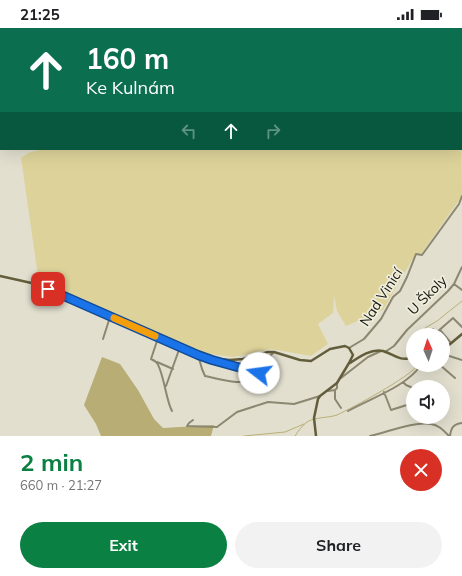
<!DOCTYPE html>
<meta charset="utf-8">
<style>
:root{--surface:#fff;--page:#f2f2f2;--text:#202124;--muted:#757577;--accent:#0b8043}
body{margin:0;font-family:Mulish,sans-serif;background:var(--page);color:var(--text);height:100vh;display:flex;flex-direction:column;font-size:15px;white-space:nowrap}
*{box-sizing:border-box;margin:0}
p{font-size:13px;color:var(--muted)}
.icon{flex:none;width:22px;height:22px;fill:none;stroke:currentColor;stroke-width:2;stroke-linecap:round;stroke-linejoin:round}
.map{position:relative;height:408px;overflow:hidden}
.panel{display:flex;flex-direction:column;background:var(--surface);flex:1}
.panel>*{flex:none}
.top-card{position:absolute;left:0px;top:0px;width:462px;height:122px;box-shadow:0 4px 16px #0002;background:#0b6e4f;color:#fff;overflow:hidden}
.needle{width:26px;rotate:357deg}
.buttons{position:absolute;left:406px;top:300px;display:grid;gap:8px}
.buttons a{display:grid;place-items:center;width:44px;height:44px;border-radius:50%;background:var(--surface);box-shadow:0 4px 16px #0002;font-size:20px}
.pin{position:absolute;display:grid;place-items:center;width:34px;height:34px;color:#fff;margin:-17px;border-radius:8px;box-shadow:0 2px 6px #0006}
.me{position:absolute;width:44px;margin:-22px;rotate:285deg;stroke-linejoin:round;filter:drop-shadow(0 0 3px #0008)}
.turn{display:flex;align-items:center;gap:14px;height:84px;padding:0 20px;font-size:18px}
.turn .icon{width:52px;height:52px;stroke-width:2.5}
.turn b{display:block;font-size:28px;line-height:34px}
.lanes{display:flex;align-items:center;height:38px;padding:0 20px;background:#0003;justify-content:center;gap:20px;direction:ltr}
.lanes .off{opacity:.35}
.round{display:grid;place-items:center;flex:none;width:42px;height:42px;border-radius:21px;background:var(--page)}
.headline{display:flex;align-items:center;justify-content:space-between;height:68px;padding:0 20px}
h1{font-size:24px;font-weight:700;line-height:30px;color:var(--accent)}
.primary-button{display:flex;gap:8px;margin-top:auto;padding:8px 20px}
.primary-button a{flex:1;height:46px;border-radius:24px;background:var(--accent);color:#fff;font-size:16px;font-weight:700;line-height:46px;text-align:center}
.primary-button a+a{background:var(--page);color:var(--text)}
.status{display:flex;justify-content:space-between;align-items:center;height:28px;padding:0 20px;background:var(--surface);direction:ltr}
.status svg{height:11px;fill:currentColor}
.map>svg:first-child{display:block}
.green{fill:#ddd39a}
.forest{fill:#b7ad75}
.lines{fill:none;stroke-linecap:round;stroke-linejoin:round}
.stream{stroke:#b9af77;stroke-width:1}
.street{stroke:#8b8770;stroke-width:2}
.secondary{stroke:#635d3b;stroke-width:2.5}
.route-casing{stroke:#114b97;stroke-width:10}
.route{stroke:#1a73e8;stroke-width:7}
.slow{stroke:#f59e0b;stroke-width:7}
.labels{text-anchor:middle;dominant-baseline:central;stroke-width:3.5;stroke-linejoin:round;paint-order:stroke}
.street-label{font-size:14px;fill:#16150f;stroke:#efeddc}
</style>
<div class="status"><b>21:25</b><svg viewBox="0 0 49 12"><path d="M0 12V9h3v3zM5 12V6h3v6zM10 12V3h3v9zM15 12V0h3v12zM26 1h20v11H26zM47 4h2v5h-2z"/></svg></div>
<div class="map">
<svg width="462" height="408" viewBox="0 0 462 408">
<rect width="100%" height="100%" fill="#e2dfcf"/>
<path class="green" d="M367 0H462V28L461 1H367Z
M461 95 462 168 421 226 415 227 383 282 346 298 337 283 334 268 333 285 318 296 328 316 311 328 271 321 233 329 201 325 39 255 21 130 28 125 42 121H461Z"/>
<path class="forest" d="M102 329 120 336 138 362 154 391 163 400 214 397 211 408H101L96 396 84 377Z"/>
<g class="lines">
<path class="stream" d="M421 307 425 300 437 293 462 273
M244 408 285 404 304 396
M295 408C298 403 302 398 307 394 315 389 328 390 337 387 352 380 410 349 418 337"/>
<path class="street" d="M454 256 462 262
M433 301 436 305 453 290 462 299
M440 302 451 315
M158 310 151 331C153 332 155 333 156 334 163 340 166 373 172 383
M103 311 110 289
M349 320 364 311 381 291 393 269 400 263 407 249 416 226 422 227 459 176 462 168
M385 324 394 318 407 302 448 263 454 256 462 239
M443 326 462 332
M198 327 202 341 205 348C219 351 246 360 257 348 260 344 261 338 264 334 266 331 270 328 273 325
M208 331 259 345
M157 334 173 341
M440 337 455 350
M341 350 368 329 381 323
M403 354 406 357 413 360
M166 358 180 319
M335 362V371L341 380
M328 363 335 362 337 360V355
M384 364 391 382 410 376
M348 383C371 370 406 359 421 337
M193 392 189 395 187 398 217 399 237 384 268 374 294 376 320 368
M370 408C388 404 414 393 431 396 439 397 444 403 449 408
M450 408C451 400 453 396 462 395"/>
<path class="secondary" d="M313 0 315 1
M461 79 462 80
M0 248 36 256 158 310 206 330 230 332 243 331 268 324H274L300 332 311 333 330 321 345 318 349 320 353 327
M443 322 462 306
M350 335C359 329 372 320 383 323 396 327 397 333 413 330
M316 408 314 390 318 371 320 368 337 355 349 335 353 327"/>
</g>
<g class="lines">
<defs>
<path id="route" d="M48 261 198 327 212 332 259 345"/>
</defs>
<use href="#route" class="route-casing"/>
<use href="#route" class="route"/>
<path class="slow" d="M114 290 155 308"/>
</g>
<g class="labels">
<g class="street-label">
<text transform="translate(427 267) rotate(-45)">U Školy</text>
<text transform="translate(381 269) rotate(-57)">Nad Vinicí</text>
</g>
</g>
</svg>
<div class="buttons">
<a><svg class="needle" viewBox="-14 -14 28 28"><path d="M0-13l5 13h-10z" fill="#e53935"/><path d="M0 13l5-13h-10z" fill="#757577"/></svg></a>
<a><svg class="icon" aria-label="sound" viewBox="0 0 24 24"><path d="M4 9h4l5-4v14l-5-4H4zM17 9q2 3 0 6"/></svg></a>
</div>
<div class="pin" style="left:48px;top:261px;background:#d93025"><svg class="icon" aria-label="arrive" viewBox="0 0 24 24"><path d="M6 21V4h12l-3 4 3 4H6"/></svg></div>
<svg class="me" style="left:259px;top:345px" viewBox="-20 -20 40 40"><circle r="19" fill="#fff"/><path d="M0-13L10 11 0 6-10 11z" fill="#1a73e8"/></svg>
<div class="top-card">
<div class="turn"><svg class="icon" aria-label="ahead" viewBox="0 0 24 24"><path d="M12 20V5M6 11l6-6 6 6"/></svg><div><b>160 m</b>Ke Kulnám</div></div>
<div class="lanes"><svg class="icon off" aria-label="left" viewBox="0 0 24 24"><path d="M17 20v-9H6M10 6l-5 5 5 5"/></svg><svg class="icon" aria-label="ahead" viewBox="0 0 24 24"><path d="M12 20V5M6 11l6-6 6 6"/></svg><svg class="icon off" aria-label="right" viewBox="0 0 24 24"><path d="M7 20v-9h11M14 6l5 5-5 5"/></svg></div>
</div>
</div>
<section class="panel">
<div class="headline"><div><h1>2 min</h1><p>660 m · 21:27</p></div><a class="round" style="background:#d93025;color:#fff"><svg class="icon" aria-label="close" viewBox="0 0 24 24"><path d="M6 6l12 12M18 6L6 18"/></svg></a></div>
<div class="primary-button"><a>Exit</a><a>Share</a></div>
</section>
